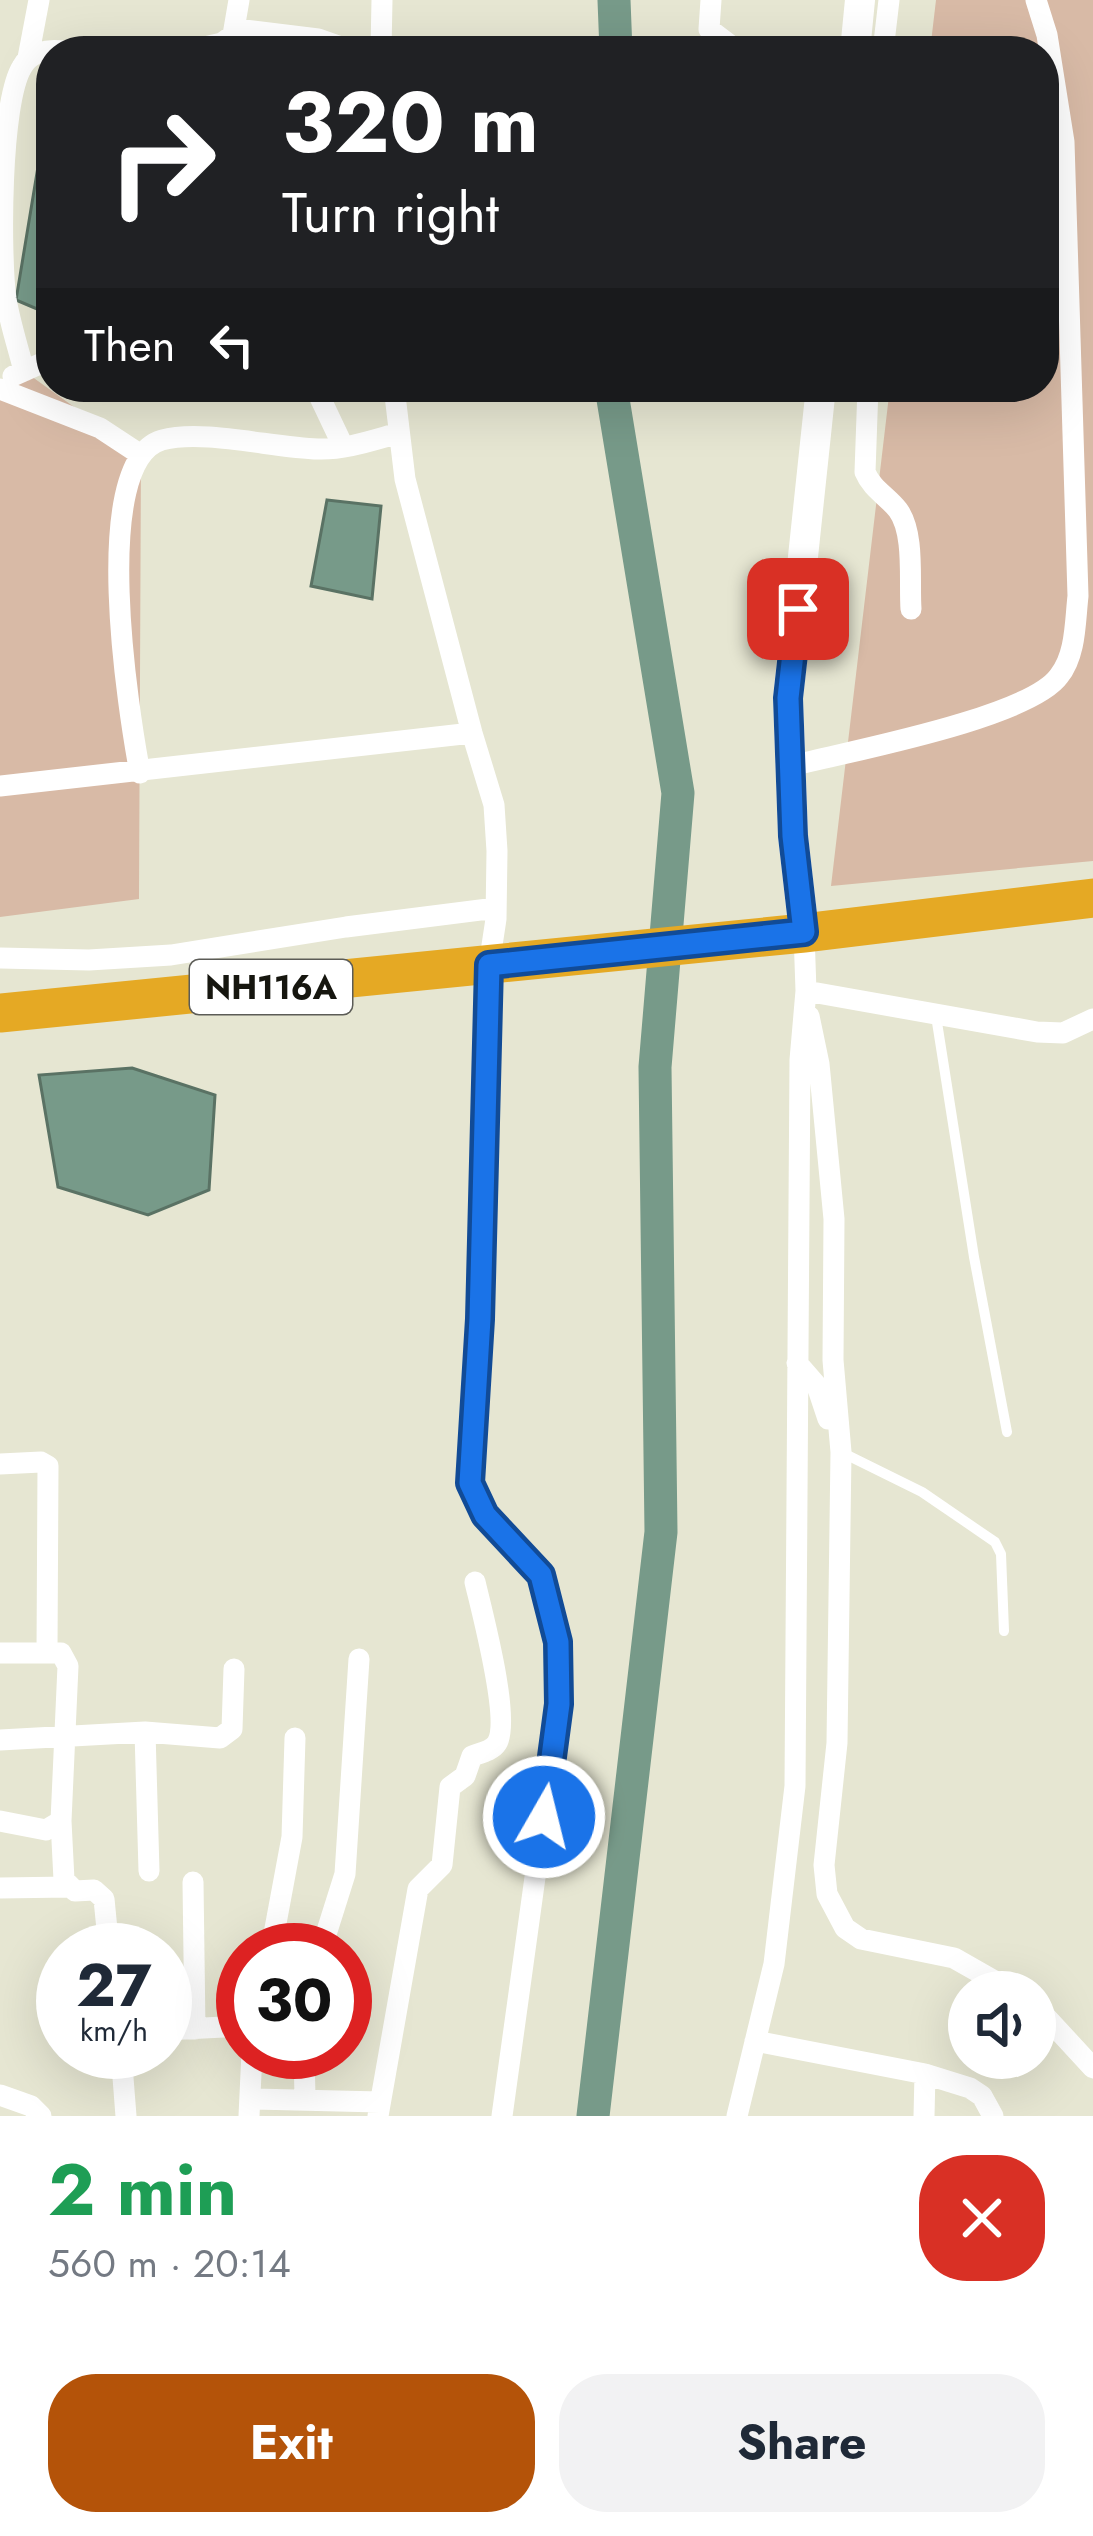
<!DOCTYPE html>
<meta charset="utf-8">
<style>
:root{--surface:#fff;--page:#f2f2f3;--text:#1f2937;--muted:#747a83;--accent:#b45309}
body{margin:0;font-family:Jost,sans-serif;background:var(--page);color:var(--text);height:100vh;display:flex;flex-direction:column;font-size:45px;white-space:nowrap}
*{box-sizing:border-box;margin:0}
p{font-size:39px;color:var(--muted)}
.icon{flex:none;width:66px;height:66px;fill:none;stroke:currentColor;stroke-width:2;stroke-linecap:round;stroke-linejoin:round}
.map{position:relative;height:2116px;overflow:hidden}
.sheet{display:flex;flex-direction:column;background:var(--surface);flex:1}
.sheet>*{flex:none}
.guide{position:absolute;left:36px;top:36px;width:1023px;height:366px;border-radius:48px;box-shadow:0 12px 48px #0002;background:#202124;color:#fff;overflow:hidden}
.controls{position:absolute;left:948px;top:1971px;display:grid;gap:24px}
.controls a{display:grid;place-items:center;width:108px;height:108px;border-radius:50%;background:var(--surface);box-shadow:0 12px 48px #0002;font-size:60px}
.speed{position:absolute;left:36px;top:1923px;display:flex;gap:24px;font-size:60px;font-weight:700;text-align:center}
.speed>*{display:grid;place-content:center;width:156px;height:156px;border-radius:50%;background:var(--surface);box-shadow:0 12px 48px #0002;line-height:1}
.speed small{font-size:30px;font-weight:400}
.speed .limit{border:18px solid #d22;background:#fff;color:#111}
.pin{position:absolute;display:grid;place-items:center;width:102px;height:102px;color:#fff;margin:-51px;border-radius:24px;box-shadow:0 6px 18px #0006}
.me{position:absolute;width:132px;margin:-66px;rotate:8deg;stroke-linejoin:round;filter:drop-shadow(0 0 9px #0008)}
.turn{display:flex;align-items:center;gap:42px;height:252px;padding:0 48px;font-size:54px}
.turn .icon{width:156px;height:156px;stroke-width:2.5}
.turn b{display:block;font-size:84px;line-height:102px}
.then{display:flex;align-items:center;height:114px;padding:0 48px;background:#0003;gap:24px;font-size:45px}
.round{display:grid;place-items:center;flex:none;width:126px;height:126px;border-radius:48px;background:var(--page)}
.head{display:flex;align-items:center;justify-content:space-between;height:204px;padding:0 48px}
h1{font-size:72px;font-weight:700;line-height:90px;color:#1e9e55}
.primary-button{display:flex;gap:24px;margin-top:auto;padding:24px 48px}
.primary-button a{flex:1;height:138px;border-radius:48px;background:var(--accent);color:#fff;font-size:48px;font-weight:700;line-height:138px;text-align:center}
.primary-button a+a{background:var(--page);color:var(--text)}
.map>svg:first-child{display:block}
.green{fill:#d8baa6}
.water{fill:#779a89;stroke:#5a7264;stroke-width:3}
.lines{fill:none;stroke-linecap:round;stroke-linejoin:round}
.river{stroke:#779a89;stroke-width:33}
.lane{stroke:#fff;stroke-width:10}
.street{stroke:#fff;stroke-width:21}
.secondary{stroke:#fff;stroke-width:30}
.highway{stroke:#e5a924;stroke-width:39}
.route-casing{stroke:#114b97;stroke-width:30}
.route{stroke:#1a73e8;stroke-width:21}
.labels{text-anchor:middle;dominant-baseline:central;stroke-width:9;stroke-linejoin:round;paint-order:stroke}
.shield{fill:#fff;stroke:#5c5c57;stroke-width:3}
.shield-label{font-size:33px;font-weight:bold;fill:#16160f}
</style>
<div class="map">
<svg width="1093" height="2116" viewBox="0 0 1093 2116">
<rect width="100%" height="100%" fill="#e6e6d2"/>
<path class="green" d="M936 0H1093V861L831 886 890 387H1044V51H930Z
M24 371 141 455 139 899 0 917V383Z"/>
<path class="water" d="M51 88V315L16 300Z
M327 500 381 506 372 599 311 586Z
M132 1068 215 1095 209 1190 148 1215 58 1187 39 1075Z"/>
<g class="lines">
<path class="river" d="M614 0 616 51
M593 2116 661 1532 655 1067 678 793 611 387"/>
<path class="lane" d="M936 1016 974 1257 1007 1432
M843 1453 922 1492 995 1542 1001 1554 1004 1631"/>
<path class="street" d="M711 0 709 29 738 51
M236 29 318 39 352 51
M187 51 222 43 233 35 239 0
M381 51 382 0
M883 51 889 0
M28 58 39 0
M24 371C18 347 10 323 6 299 0 255 0 103 22 67 30 52 47 49 63 51
M13 376 51 359
M315 387 343 446
M394 387 405 479 472 733 494 805 497 851 496 919 489 965 480 1319 470 1483 485 1515 544 1581 558 1642 559 1704 502 2116
M868 387 865 472C872 489 887 496 898 510 915 533 909 581 911 609
M0 389 100 428 141 455
M791 766C846 752 1029 718 1059 676 1076 655 1075 622 1078 596L1064 142 1047 35 1036 0
M140 773C129 715 88 461 162 440 203 429 274 448 318 449 345 450 373 440 399 433
M0 786 472 733
M0 958 89 960 171 955 346 927 496 908
M806 991 1037 1032 1063 1033 1093 1019
M809 1016 819 1064 834 1219 833 1360 841 1452 837 1743 824 1865 827 1894 845 1928 861 1939 954 1958 1014 1992
M797 1363 817 1386 828 1419
M0 1464 41 1462 48 1466 47 1652
M0 1653H61L68 1666 61 1821 46 1830 0 1821
M145 1732 149 1871
M0 1740 145 1732 220 1738 232 1729 234 1669
M61 1821 64 1880 75 1891 94 1890 104 1899 109 1950
M193 1882 195 2029
M0 1888 69 1887
M271 1950 292 1837 295 1738
M321 1950 345 1874 359 1659
M1035 2005 1093 2068
M165 2030 243 2026
M755 2041 925 2074 970 2088 982 2096 993 2116
M121 2052 126 2116
M304 2052 305 2098
M0 2095 31 2106 41 2116
M251 2099 380 2102
M249 2116 252 2052
M378 2116 418 1889 442 1865 450 1787 465 1776 472 1756C480 1753 492 1751 497 1743 511 1720 482 1612 475 1582
M737 2116 774 1964 795 1786 800 1060 806 991 804 933
M924 2116 925 2074"/>
<path class="secondary" d="M855 51 860 0
M804 933 793 836 788 698 821 387"/>
<path class="highway" d="M0 1013 804 933 1093 898"/>
</g>
<g class="lines">
<defs>
<path id="route" d="M544 1817 559 1704 558 1642 541 1575 485 1515 470 1483 480 1319 489 965 804 932 793 836 788 698 798 609"/>
</defs>
<use href="#route" class="route-casing"/>
<use href="#route" class="route"/>
</g>
<g class="labels">
<rect class="shield" x="190" y="960" width="162" height="54" rx="9"/>
<g class="shield-label">
<text x="271" y="987">NH116A</text>
</g>
</g>
</svg>
<div class="controls">
<a><svg class="icon" aria-label="sound" viewBox="0 0 24 24"><path d="M4 9h4l5-4v14l-5-4H4zM17 9q2 3 0 6"/></svg></a>
</div>
<div class="speed"><div>27<small>km/h</small></div><div class="limit">30</div></div>
<div class="pin" style="left:798px;top:609px;background:#d93025"><svg class="icon" aria-label="arrive" viewBox="0 0 24 24"><path d="M6 21V4h12l-3 4 3 4H6"/></svg></div>
<svg class="me" style="left:544px;top:1817px" viewBox="-20 -20 40 40"><circle r="17" fill="#1a73e8" stroke="#fff" stroke-width="3"/><path d="M0-11L8 9 0 5-8 9z" fill="#fff"/></svg>
<div class="guide">
<div class="turn"><svg class="icon" aria-label="right" viewBox="0 0 24 24"><path d="M7 20v-9h11M14 6l5 5-5 5"/></svg><div><b>320 m</b>Turn right</div></div>
<div class="then">Then<svg class="icon" aria-label="left" viewBox="0 0 24 24"><path d="M17 20v-9H6M10 6l-5 5 5 5"/></svg></div>
</div>
</div>
<section class="sheet">
<div class="head"><div><h1>2 min</h1><p>560 m · 20:14</p></div><a class="round" style="background:#d93025;color:#fff"><svg class="icon" aria-label="close" viewBox="0 0 24 24"><path d="M6 6l12 12M18 6L6 18"/></svg></a></div>
<div class="primary-button"><a>Exit</a><a>Share</a></div>
</section>
